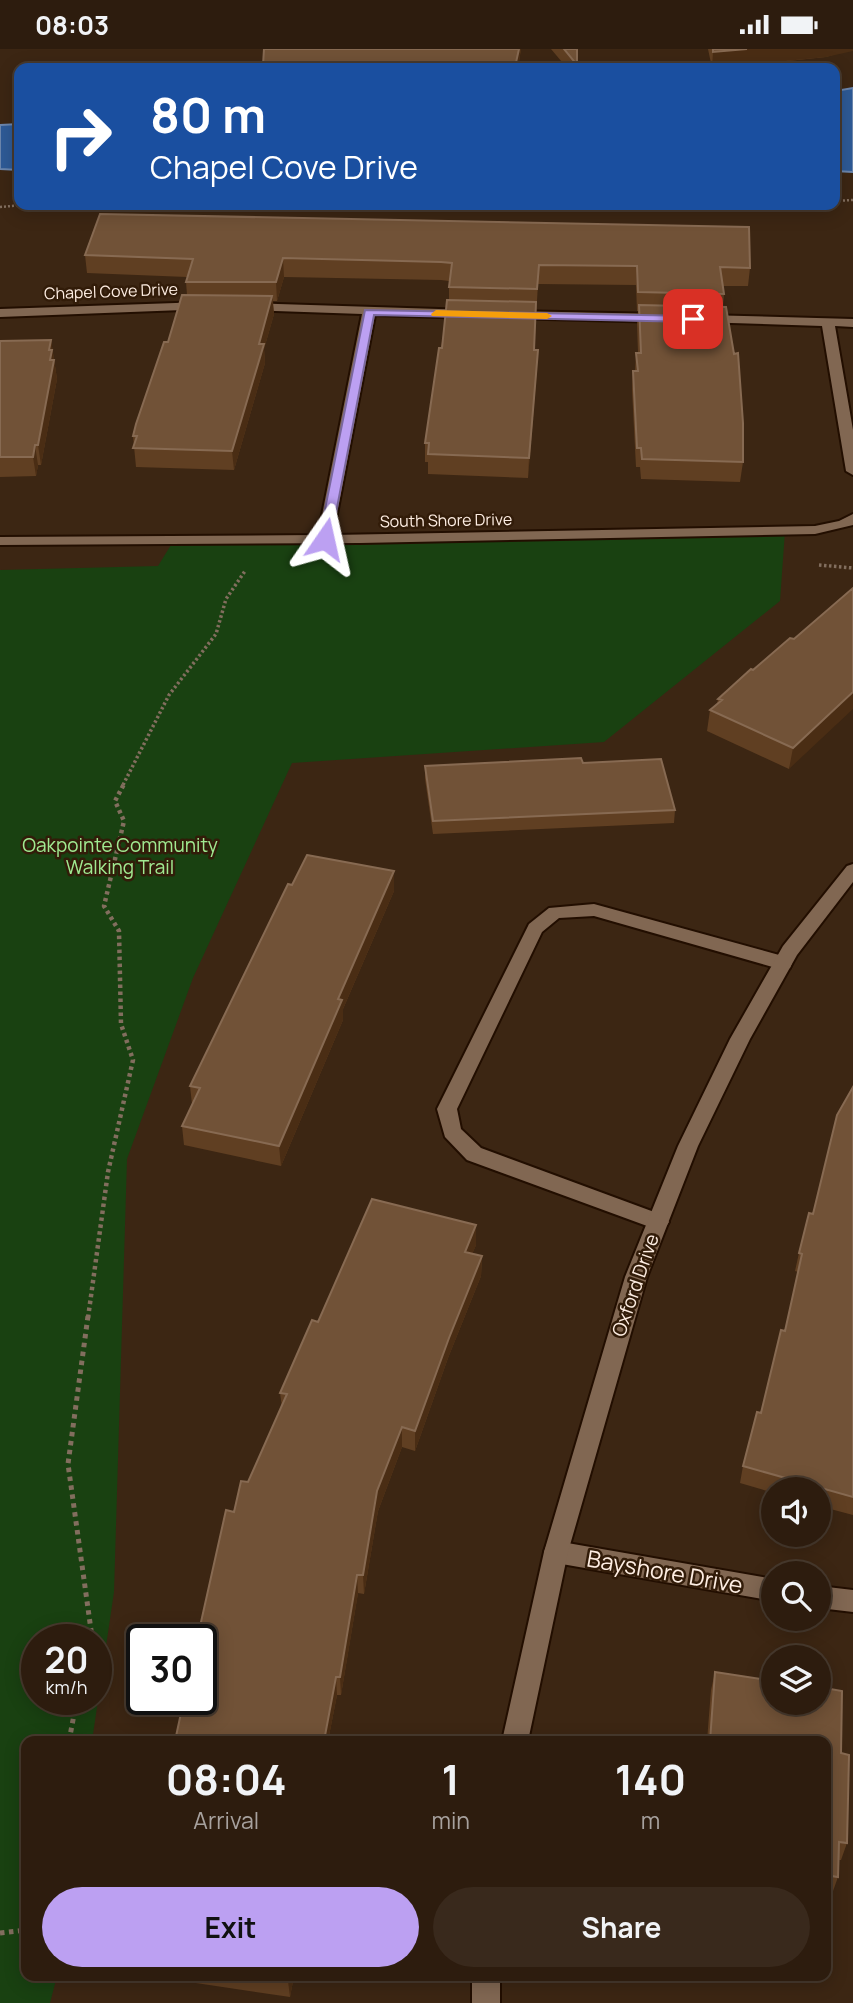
<!DOCTYPE html>
<style>
:root{--surface:#2d1c0e;--page:#39291c;--text:#f1f3f6;--muted:#a7a19e;--line:#483a2e;--accent:#bca0f2}
body{margin:0;font-family:Manrope,sans-serif;background:var(--page);color:var(--text);height:100vh;display:flex;flex-direction:column;font-size:26px;white-space:nowrap}
*{box-sizing:border-box;margin:0}
p{font-size:23px;color:var(--muted)}
.icon{flex:none;width:38px;height:38px;fill:none;stroke:currentColor;stroke-width:2;stroke-linecap:round;stroke-linejoin:round}
.map{position:relative;flex:1;overflow:hidden}
.panel{position:absolute;left:21px;top:1687px;width:810px;height:245px;display:flex;flex-direction:column;background:var(--surface);border-radius:14px;box-shadow:0 4px 18px #0003,0 0 0 2px var(--line)}
.panel>*{flex:none}
.hud{position:absolute;left:14px;top:14px;width:826px;height:147px;border-radius:14px;box-shadow:0 4px 18px #0003,0 0 0 2px var(--line);background:#1a4fa0;color:#fff;overflow:hidden}
.controls{position:absolute;left:761px;top:1428px;display:grid;gap:14px}
.controls a{display:grid;place-items:center;width:70px;height:70px;border-radius:50%;background:var(--surface);box-shadow:0 4px 18px #0003,0 0 0 2px var(--line);font-size:35px}
.speed{position:absolute;left:21px;top:1575px;display:flex;gap:14px;font-size:35px;font-weight:700;text-align:center}
.speed>*{display:grid;place-content:center;width:91px;height:91px;border-radius:50%;background:var(--surface);box-shadow:0 4px 18px #0003,0 0 0 2px var(--line);line-height:1}
.speed small{font-size:18px;font-weight:400}
.speed .limit{border:4px solid #111;border-radius:10px;background:#fff;color:#111}
.pin{position:absolute;display:grid;place-items:center;width:60px;height:60px;color:#fff;margin:-30px;border-radius:14px;box-shadow:0 4px 10px #0006}
.me{position:absolute;width:77px;margin:-38px;rotate:11deg;stroke-linejoin:round;filter:drop-shadow(0 0 5px #0008)}
.turn{display:flex;align-items:center;gap:24px;height:147px;padding:0 21px;font-size:32px}
.turn .icon{width:91px;height:91px;stroke-width:2.5}
.turn b{display:block;font-size:49px;line-height:60px}
.eta{display:flex;justify-content:space-evenly;align-items:center;height:119px;text-align:center}
.eta b{font-size:42px;font-weight:700;line-height:49px}
.primary-button{display:flex;gap:14px;margin-top:auto;padding:14px 21px}
.primary-button a{flex:1;height:80px;border-radius:42px;background:var(--accent);color:#111;font-size:28px;font-weight:700;line-height:80px;text-align:center}
.primary-button a+a{background:var(--page);color:var(--text)}
.status{display:flex;justify-content:space-between;align-items:center;height:49px;padding:0 35px;background:var(--surface);direction:ltr}
.status svg{height:19px;fill:currentColor}
.map>svg:first-child{display:block}
.green{fill:#194111;fill-rule:evenodd}
.water{fill:#2e5a96;stroke:#6c86ad;stroke-width:2}
.lines{fill:none;stroke-linecap:round;stroke-linejoin:round}
.minor-casing{stroke:#220e00;stroke-width:4}
.tertiary-casing{stroke:#220e00;stroke-width:4}
.path-far3{stroke:#826e5e;stroke-width:2.5;stroke-dasharray:2 2;stroke-linecap:butt}
.path-far2{stroke:#826e5e;stroke-width:3.5;stroke-dasharray:2.5 2.5;stroke-linecap:butt}
.path-far1{stroke:#826e5e;stroke-width:4.5;stroke-dasharray:3.5 3.5;stroke-linecap:butt}
.path{stroke:#826e5e;stroke-width:5;stroke-dasharray:4.5 4.5;stroke-linecap:butt}
.minor{fill:#816752;fill-rule:evenodd}
.tertiary{fill:#816752;fill-rule:evenodd}
.wall{fill:#603f22}
.shaded-wall{fill:#4a2d14}
.building{fill:#715237;stroke:#876a52;stroke-width:2}
.route{fill:#bca0f2;stroke:#7a689d;stroke-width:2}
.slow{fill:#f59e0b}
.labels{text-anchor:middle;dominant-baseline:central;stroke-width:5;stroke-linejoin:round;paint-order:stroke}
.far-street-label{font-size:16px;fill:#feeee3;stroke:#321c09}
.park-label{font-size:19px;fill:#a0ea91;stroke:#321c09}
.street-label{font-size:19px;fill:#feeee3;stroke:#321c09}
.near-street-label{font-size:23px;fill:#feeee3;stroke:#321c09}
</style>
<div class="status"><b>08:03</b><svg viewBox="0 0 49 12"><path d="M0 12V9h3v3zM5 12V6h3v6zM10 12V3h3v9zM15 12V0h3v12zM26 1h20v11H26zM47 4h2v5h-2z"/></svg></div>
<div class="map">
<svg width="853" height="1954" viewBox="0 0 853 1954">
<rect width="100%" height="100%" fill="#3c2613"/>
<path class="green" d="M785 482 780 552 604 693 292 714 193 929 127 1110 114 1543 92 1692H26V1927H57L50 1954H0V521L158 517 174 491ZM37 1591H96V1650H37Z"/>
<path class="water" d="M853 39V123L835 122V42Z
M19 75V121L0 120V76Z"/>
<g class="lines">
<defs>
<path id="minor" d="M205 253 209 254V260L0 268V260Z
M249 254 471 261 477 265 471 269 375 266 333 486 815 477 839 472 853 465V476L815 485 360 494 0 496V488L318 486 362 265 245 261 243 258Z
M511 262 663 265 669 269 663 273 507 269 505 266Z
M704 266 853 270V278L835 277 853 381V426L846 422 822 277 699 273 698 270Z
M594 855 790 909 792 914 790 919 783 921 594 867 559 869 542 883 457 1060 461 1080 481 1099 665 1167 669 1173 665 1179 658 1181 467 1111 445 1088 437 1060 529 875 549 859Z
M556 1492 774 1530V1552L556 1514 547 1511 544 1503 547 1495Z
M819 1537 853 1541V1563L819 1559Z"/>
<path id="tertiary" d="M853 815V833L797 906 750 990 698 1097 647 1228 568 1503 528 1692H502L544 1503 625 1228 678 1097 730 990 783 897 847 817Z
M472 1927H500V1954H472Z"/>
</defs>
<use href="#minor" class="minor-casing"/>
<use href="#tertiary" class="tertiary-casing"/>
<path class="path-far3" d="M835 152 853 151
M0 158 24 156"/>
<path class="path-far2" d="M819 516 853 519
M123 736 169 646 216 585 226 550 245 522"/>
<path class="path-far1" d="M88 1269 108 1123 133 1011 121 975 119 882 104 857 124 772 115 752 124 735"/>
<path class="path" d="M88 1267 68 1415 91 1581 89 1591
M69 1692 77 1650
M0 1884 26 1881"/>
<use href="#minor" class="minor"/>
<use href="#tertiary" class="tertiary"/>
</g>
<path class="wall" d="M264 0H521L518 19H263Z
M551 0H577V19H567Z
M708 0H853L826 8 720 19H712Z
M100 165 750 219 748 237H723L724 245 723 258 743 413 740 433 641 430 640 418H636L632 341 633 322H635L636 304H638L637 275 638 262H637L636 236 538 235 534 301 537 320 528 429 428 425V413H425V394L449 251V232L441 231 284 228 277 252H273L274 265 264 300 265 314 234 421 136 418 133 387 168 293 187 246 186 233 187 228 87 224 85 206Z
M51 291 57 330 41 416H38L36 427 0 428V292Z
M853 539 789 720 707 682 710 661 717 655 718 650 794 590Z
M583 714 675 761 674 774 433 785 425 730V717Z
M292 836 394 842 343 960V971L281 1117 184 1096 182 1077 192 1055 190 1037Z
M853 1038V1466L819 1457V1440H774V1444L740 1434 743 1417 761 1364 785 1282 798 1223 795 1222 799 1204 813 1165Z
M476 1176V1196L472 1205 482 1207 481 1227 448 1309 415 1402 402 1398 378 1462 364 1545 358 1544 341 1646H337L328 1692H175L234 1463 282 1358 280 1344 318 1273Z
M715 1623 774 1632V1654H819V1638L842 1642 841 1704 849 1706 847 1794 841 1811H838V1828L832 1845 830 1844 829 1899 826 1906V1692H707L711 1641Z
M149 1927H294L290 1948Z"/>
<path class="shaded-wall" d="M519 0H521L518 19H515Z
M747 0H853V2L826 8 712 19 713 3Z
M283 209 284 228 277 252 276 233Z
M272 247 274 265 264 300 265 314 234 421 232 402Z
M51 291 57 330 41 416 38 396Z
M538 301 537 320 528 429 529 409Z
M35 396 38 416 36 427 33 408Z
M853 643V660L789 720 793 699Z
M394 822V842L343 960V971L281 1117 279 1097 338 950Z
M476 1176V1196L465 1223V1203Z
M482 1207 481 1227 448 1309 415 1402V1382L449 1289Z
M402 1378V1398L378 1462 364 1545 363 1526 377 1442Z
M357 1526 358 1544 341 1646 340 1628Z
M336 1628 337 1646 328 1692H324Z
M289 1927H294L290 1948 288 1932Z"/>
<path class="building" d="M264 0H519L515 18H479V19H404L397 18 263 16Z
M564 0H577V16Z
M713 0H747L713 3Z
M100 165 749 178 750 219 720 218 724 245 638 243 637 217 539 216 537 240 449 238 452 214 441 213 283 209 276 233H186L193 210 85 206Z
M182 246 272 247 259 295H264L232 402 133 399 137 387H133L136 375 164 293H168Z
M447 251 536 253 534 301H538L529 409 428 405 429 394H425L439 299H442Z
M639 256 726 258 734 305 738 304 743 374V413L642 410 641 399H637L633 322H638L636 304H641Z
M51 291 49 301H52L50 311H54L38 396H35L33 408H0V292Z
M853 539V643L793 699 710 661 722 651 718 650 751 620 753 621 790 589 794 590Z
M581 709 583 714 661 710 675 761 433 772 425 717Z
M307 806 394 822 338 950 342 951 279 1097 182 1077 200 1039 190 1037 288 835 292 836Z
M853 1038V1448L743 1417 757 1363 761 1364 781 1281 785 1282 802 1205 799 1204 809 1164 813 1165 837 1066Z
M372 1150 476 1176 465 1203 482 1207 449 1289 415 1382 402 1378 377 1442 363 1526H357L340 1628H336L324 1692H175L184 1650H201V1591H197L226 1461 234 1463 241 1432 248 1433 287 1345 280 1344 298 1303 312 1271 318 1273Z
M715 1623 774 1632V1654H819V1638L842 1642 841 1704 849 1706 847 1794 839 1793 838 1828 831 1827 829 1899 826 1898V1692H710Z
M250 1927H289L288 1932Z"/>
<path class="route" d="M365 261 693 267 698 270 693 273 374 266 331 490 325 494 319 490Z"/>
<path class="slow" d="M436 261 547 264 552 267 547 270 432 267 431 265Z"/>
<g class="labels">
<g class="far-street-label">
<text transform="translate(111 242) rotate(-2)">Chapel Cove Drive</text>
<text transform="translate(446 471) rotate(-1)">South Shore Drive</text>
</g>
<g class="park-label">
<text x="120" y="796">Oakpointe Community<tspan x="120" dy="22">Walking Trail</tspan></text>
</g>
<g class="street-label">
<text transform="translate(635 1236) rotate(-71)">Oxford Drive</text>
</g>
<g class="near-street-label">
<text transform="translate(665 1522) rotate(10)">Bayshore Drive</text>
</g>
</g>
</svg>
<div class="controls">
<a><svg class="icon" aria-label="sound" viewBox="0 0 24 24"><path d="M4 9h4l5-4v14l-5-4H4zM17 9q2 3 0 6"/></svg></a>
<a><svg class="icon" aria-label="search" viewBox="0 0 24 24"><circle cx="10" cy="10" r="6"/><path d="M15 15l6 6"/></svg></a>
<a><svg class="icon" aria-label="layers" viewBox="0 0 24 24"><path d="M12 4l9 5-9 5-9-5zM3 14l9 5 9-5"/></svg></a>
</div>
<div class="speed"><div>20<small>km/h</small></div><div class="limit">30</div></div>
<div class="pin" style="left:693px;top:270px;background:#d93025"><svg class="icon" aria-label="arrive" viewBox="0 0 24 24"><path d="M6 21V4h12l-3 4 3 4H6"/></svg></div>
<svg class="me" style="left:325px;top:490px" viewBox="-20 -20 40 40"><path d="M0-17L14 15 0 8-14 15z" fill="#bca0f2" stroke="#fff" stroke-width="4"/></svg>
<div class="hud">
<div class="turn"><svg class="icon" aria-label="right" viewBox="0 0 24 24"><path d="M7 20v-9h11M14 6l5 5-5 5"/></svg><div><b>80 m</b>Chapel Cove Drive</div></div>
</div>
<section class="panel">
<div class="eta">
<div><b>08:04</b><p>Arrival</p></div>
<div><b>1</b><p>min</p></div>
<div><b>140</b><p>m</p></div>
</div>
<div class="primary-button"><a>Exit</a><a>Share</a></div>
</section>
</div>
